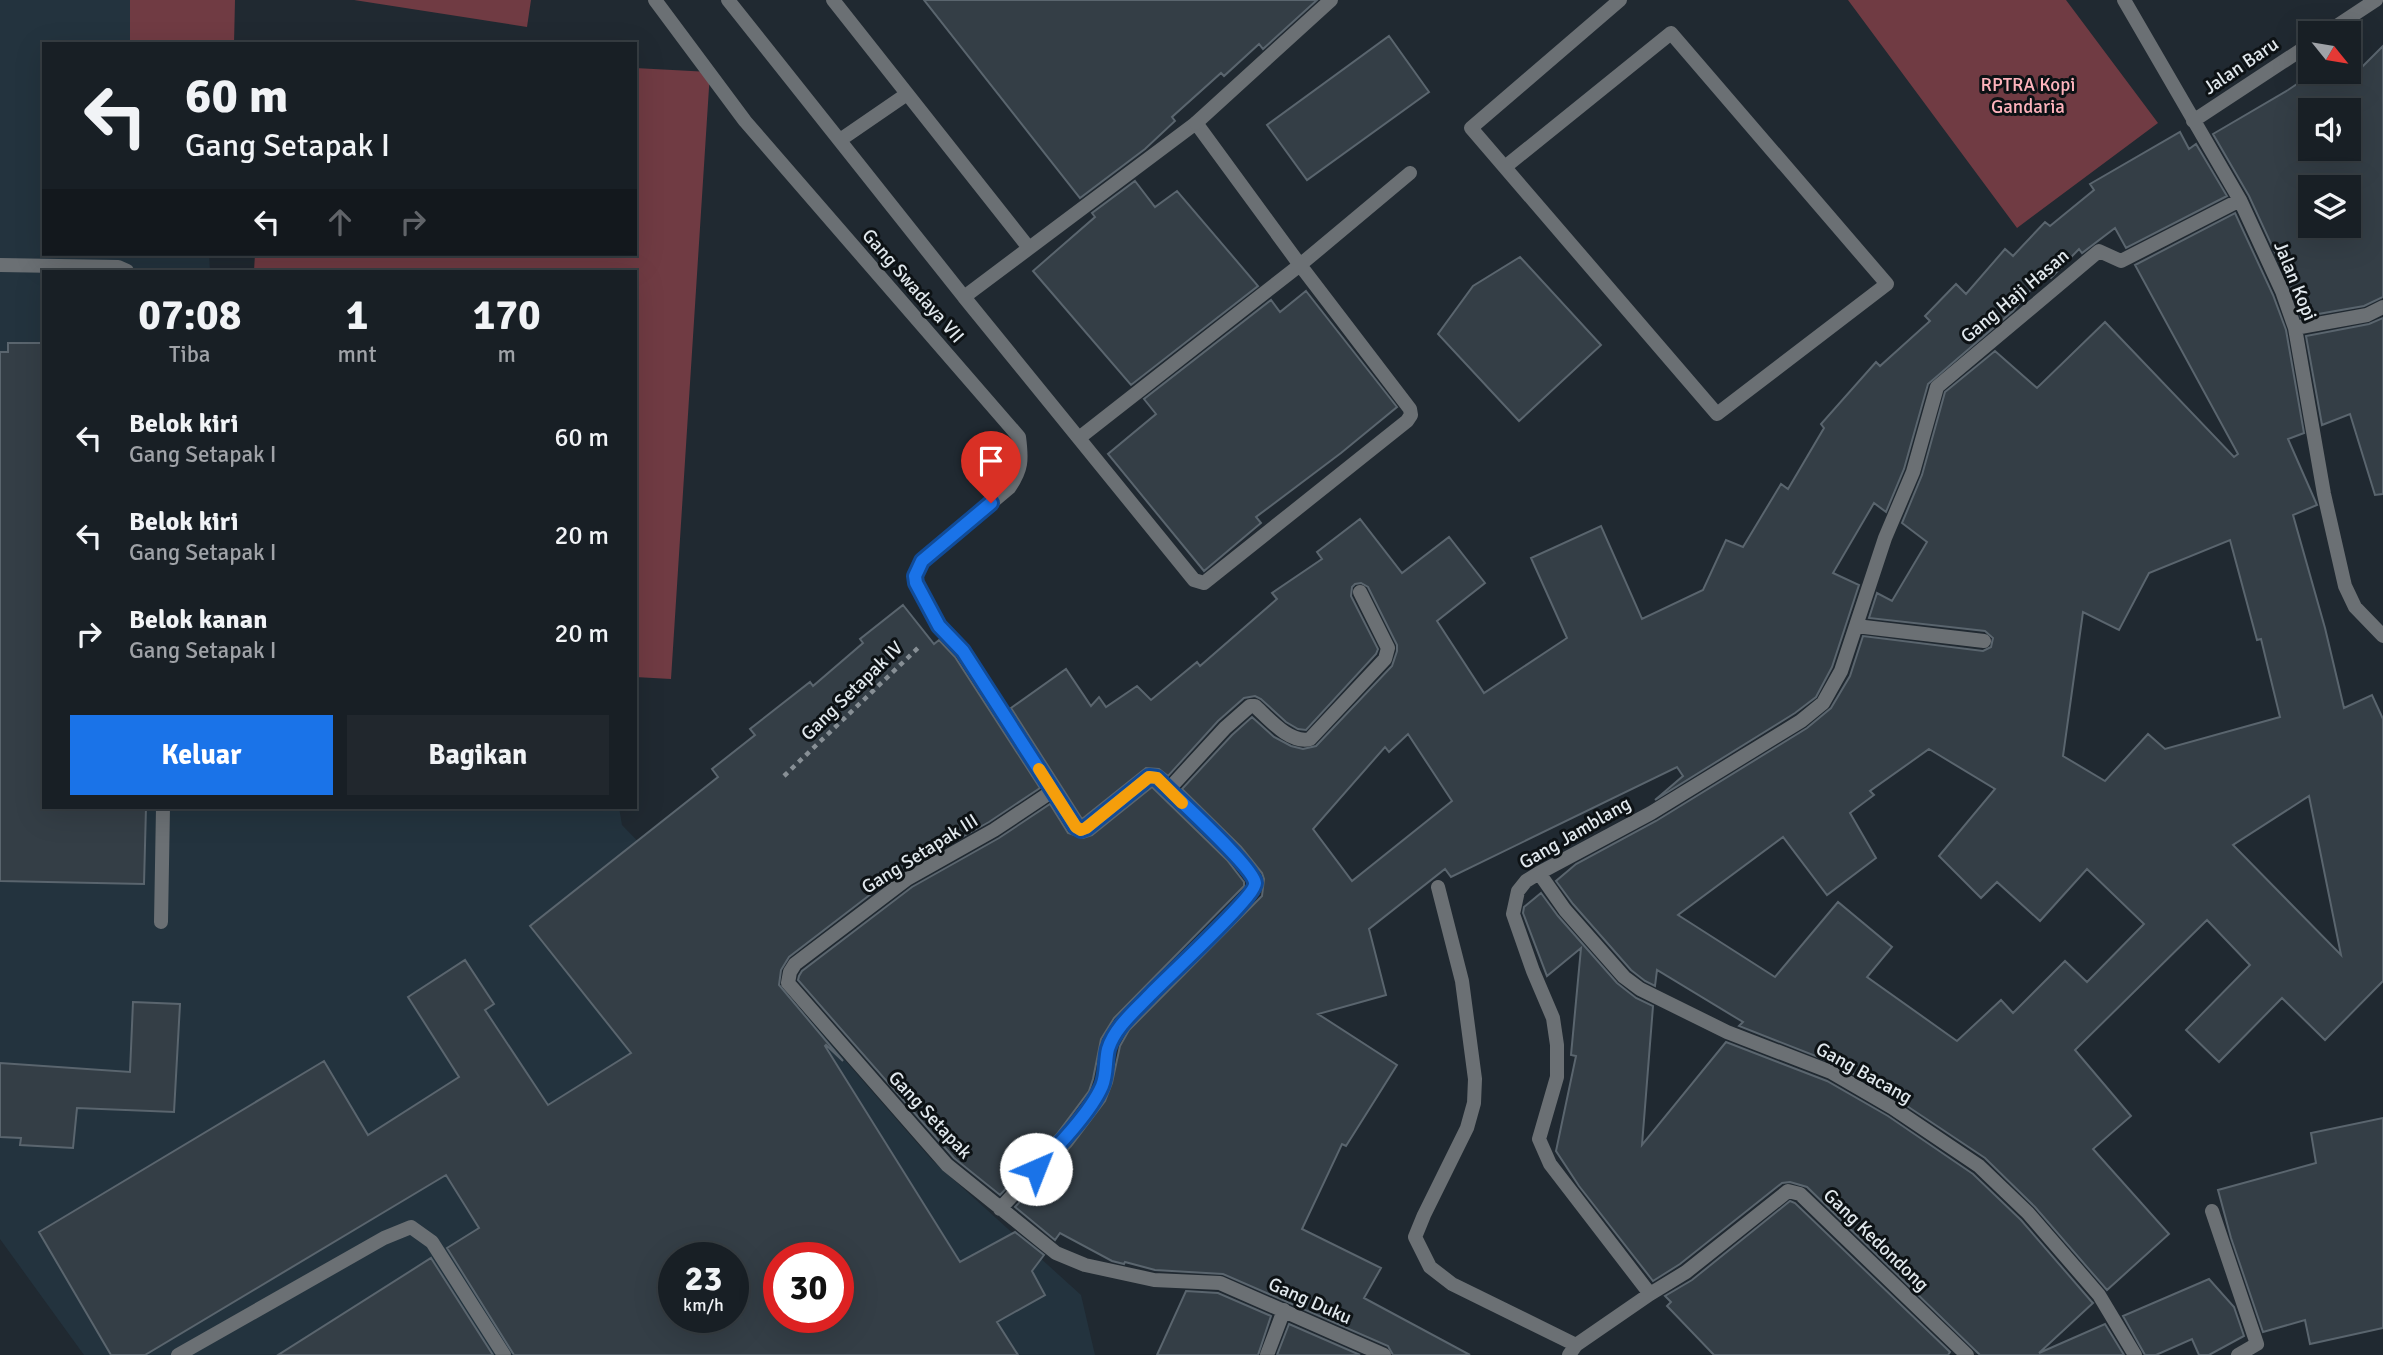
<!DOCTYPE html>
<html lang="id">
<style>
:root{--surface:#181f25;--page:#21272d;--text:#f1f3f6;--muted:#9fa2a7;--line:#363d42;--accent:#1a73e8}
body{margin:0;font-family:Signika,sans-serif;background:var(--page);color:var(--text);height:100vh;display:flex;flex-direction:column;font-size:26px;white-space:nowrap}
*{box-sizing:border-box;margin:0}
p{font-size:23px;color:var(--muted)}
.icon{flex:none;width:38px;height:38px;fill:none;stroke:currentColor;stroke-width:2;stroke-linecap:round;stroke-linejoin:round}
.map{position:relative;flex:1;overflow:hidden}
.details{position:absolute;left:42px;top:270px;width:595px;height:539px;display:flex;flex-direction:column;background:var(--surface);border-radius:0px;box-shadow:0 7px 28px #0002,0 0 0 2px var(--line)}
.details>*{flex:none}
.banner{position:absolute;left:42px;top:42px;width:595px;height:214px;border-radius:0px;box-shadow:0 7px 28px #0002,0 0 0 2px var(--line);background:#181f25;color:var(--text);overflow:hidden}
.needle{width:46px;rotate:120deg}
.fabs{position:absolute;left:2298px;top:21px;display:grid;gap:14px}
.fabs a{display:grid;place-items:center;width:63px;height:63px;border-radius:0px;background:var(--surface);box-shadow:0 7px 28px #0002,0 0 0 2px var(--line);font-size:35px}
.speed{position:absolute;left:658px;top:1242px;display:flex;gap:14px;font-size:35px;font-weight:700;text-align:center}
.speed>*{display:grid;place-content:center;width:91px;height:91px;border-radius:50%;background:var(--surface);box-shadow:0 7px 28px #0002,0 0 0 2px var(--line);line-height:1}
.speed small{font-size:18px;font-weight:400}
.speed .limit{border:10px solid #d22;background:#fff;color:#111}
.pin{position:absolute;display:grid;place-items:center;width:60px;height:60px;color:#fff;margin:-72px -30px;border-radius:50% 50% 50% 0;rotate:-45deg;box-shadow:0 0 7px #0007}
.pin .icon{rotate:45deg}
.me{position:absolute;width:77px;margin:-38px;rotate:44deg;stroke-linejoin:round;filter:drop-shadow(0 0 5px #0008)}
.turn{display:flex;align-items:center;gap:24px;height:147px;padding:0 28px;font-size:32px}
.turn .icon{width:91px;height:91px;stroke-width:2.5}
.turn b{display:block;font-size:49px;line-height:60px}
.lanes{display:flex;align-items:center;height:66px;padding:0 28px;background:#0003;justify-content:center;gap:35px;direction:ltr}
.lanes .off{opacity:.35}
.eta{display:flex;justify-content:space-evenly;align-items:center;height:119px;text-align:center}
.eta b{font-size:42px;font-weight:700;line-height:49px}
.action{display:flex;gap:14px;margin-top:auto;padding:14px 28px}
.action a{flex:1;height:80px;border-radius:0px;background:var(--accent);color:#fff;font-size:28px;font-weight:700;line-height:80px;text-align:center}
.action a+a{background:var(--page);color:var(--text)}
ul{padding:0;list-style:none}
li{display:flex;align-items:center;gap:21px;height:98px;padding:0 28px}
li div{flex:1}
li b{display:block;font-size:26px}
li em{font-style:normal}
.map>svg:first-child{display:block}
.built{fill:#23333e;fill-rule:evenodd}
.green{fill:#703b43}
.building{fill:#343e46;stroke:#5a656e;stroke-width:2;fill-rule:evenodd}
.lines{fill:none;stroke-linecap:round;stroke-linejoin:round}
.path{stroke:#878f95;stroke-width:4.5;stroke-dasharray:5 5;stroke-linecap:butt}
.lane{stroke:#6b7074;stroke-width:14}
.street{stroke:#6b7074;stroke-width:14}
.route-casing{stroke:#114b97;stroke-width:18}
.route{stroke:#1a73e8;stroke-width:12}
.slow{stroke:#f59e0b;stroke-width:12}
.labels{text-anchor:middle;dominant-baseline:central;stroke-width:6;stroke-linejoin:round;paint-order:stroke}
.street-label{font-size:19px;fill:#e1e8ed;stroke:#0d1215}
.park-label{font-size:19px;fill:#feb3bc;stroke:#0d1215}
</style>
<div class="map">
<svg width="2383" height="1355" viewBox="0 0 2383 1355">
<rect width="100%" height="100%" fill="#202931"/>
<path class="built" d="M0 0H204L205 44H44V254H209L210 271H44V807H619L622 825 795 1003 932 1160 1081 1295 1095 1355H84L0 1239ZM674 1258H733V1318H674ZM779 1258H838V1318H779Z"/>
<path class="green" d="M130 0H235L234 44H130Z
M354 0H531L527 27Z
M1848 0H2066L2158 123 2017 228Z
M635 68 710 72 671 679 635 677V271H254L255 254H635Z"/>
<path class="building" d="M924 0H1317L1263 49 1259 44 1224 76 1221 73 1172 117 1175 121 1145 149 1080 198Z
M1389 36 1429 92 1307 180 1267 125Z
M2383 46V297L2364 306 2301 317 2291 287 2249 196 2213 134 2288 90 2315 72H2357ZM2310 110H2348V149H2310ZM2310 187H2348V226H2310Z
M2180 132 2189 149 2196 144 2227 196 2126 248 2115 228 2082 253 2079 249 2051 278 2045 273 2013 311 1928 384 1904 469 1886 512 1874 503 1833 573 1859 585 1832 667 1816 697 1795 713 1655 800 1683 776 1677 767 1451 877 1445 869 1369 929 1386 995 1318 1014 1397 1065 1346 1146 1342 1144 1302 1229 1381 1268 1364 1298 1470 1355H1393L1388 1346 1223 1274 1155 1270 1125 1262 1124 1264 1112 1261 1060 1233 1055 1240 1015 1207 1071 1146 1105 1101 1112 1083 1120 1046 1129 1030 1262 896 1264 879 1262 873 1241 847 1182 789 1232 735 1252 717 1274 737 1291 746 1303 749 1316 746 1392 666 1397 651V645L1368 587 1361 583 1355 584 1352 587 1351 596 1378 649 1376 654 1306 730 1298 729 1286 722 1261 699 1255 696 1244 698 1218 721 1168 776 1159 769 1146 768 1082 819 1011 708 1066 669 1091 706 1099 697 1106 707 1137 686 1151 700 1197 662 1200 666 1277 599 1272 593 1322 559 1317 552 1360 519 1402 573 1449 537 1485 583 1437 621 1484 693 1567 638 1531 558 1601 526 1642 619 1703 590 1726 540 1743 547 1781 484 1788 489 1824 428 1821 424 1876 362 1880 366 1930 321 1925 316 1956 284 1966 294 2005 249 2013 256 2045 222 2050 226 2094 190 2090 184ZM1408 734 1452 801 1352 881 1313 829 1385 747 1389 752Z
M1135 181 1155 207 1177 191 1258 286 1131 385 1033 271 1095 217 1092 213Z
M2235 213 2273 295 2286 330 2304 433 2288 439 2317 505 2293 515 2325 628 2344 708 2372 695 2383 719V981L2325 1040 2282 998 2219 1062 2186 1030 2250 965 2207 920 2075 1050 2131 1116 2093 1149 2169 1234 2107 1290 2035 1207 1985 1158 1898 1100 1836 1064 1739 1026 1743 1022 1657 970 1655 986 1645 981 1631 970 1573 904 1556 881 1576 864 1656 821 1807 728 1831 708 1850 676 1863 636 1983 651 1991 647 1993 638 1985 631 1869 618 1877 593 1892 601 1927 542 1902 523 1922 475 1945 392 1995 351 2037 388 2105 322 2234 457 2238 454 2135 265ZM2230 540 2257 640 2261 639 2280 717 2165 749 2148 734 2105 781 2063 756 2083 612 2119 630 2149 573ZM1929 749 1995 789 1939 856 1981 898 1997 882 2040 921 2087 869 2144 924 2087 982 2065 961 2013 1013 2001 1000 1957 1041 1867 977 1892 947 1838 902 1775 977 1678 915 1783 837 1827 895 1876 858 1850 813 1874 795 1870 791ZM2309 796 2341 955 2233 845Z
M1520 257 1601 345 1519 421 1438 334 1473 286Z
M1306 291 1397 407 1341 453 1256 517 1261 523 1204 571 1108 454 1156 414 1144 399 1271 300 1280 312Z
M2383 318V494L2375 495 2350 414 2322 425 2306 336 2369 324Z
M8 343H44V807H146L144 884 0 881V352H8Z
M903 605 934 644 939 640 955 657 1040 788 989 822 901 871 789 957 781 970 779 985 843 1061 826 1045 825 1046 960 1262 1015 1232 1044 1255 1032 1271 1045 1295 997 1322 1018 1355H514L447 1248 479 1228 446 1175 145 1355H111L39 1232 324 1061 368 1135 459 1077 408 997 465 960 494 1004 485 1010 548 1105 631 1053 530 926 718 777 712 769 755 735 750 729 810 682 813 686 863 643 860 639ZM674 1258H733V1318H674ZM779 1258H838V1318H779Z
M1152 787 1227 860 1244 882V886L1114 1018 1101 1039 1093 1079 1089 1091 1057 1134 1000 1195 954 1158 798 980 799 976 802 971 912 887 999 838 1050 804 1068 833 1083 838 1092 835Z
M1541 893 1558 916 1617 983 1636 998 1653 1006 1642 1145 1726 1042 1827 1081 1888 1116 1973 1174 2021 1220 2091 1301 2093 1303 2039 1353 2105 1324 2124 1355H1980L1807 1187 1790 1182 1782 1183 1680 1264 1653 1281 1579 1186 1556 1151 1576 1056 1571 1055 1581 948 1547 976 1523 913 1524 907Z
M133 1002 180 1004 174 1112 77 1108 73 1148 20 1145 21 1138 0 1137V1063L130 1072Z
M2383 1118V1328L2310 1344 2305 1320 2263 1332 2231 1238 2218 1190 2316 1163 2311 1133Z
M1790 1201 1795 1203 1950 1352 1948 1355H1714L1667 1306 1671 1302 1665 1296 1692 1280Z
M431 1258 493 1355H278Z
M2209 1279 2234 1307 2244 1336 2209 1355H2199L2192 1339 2156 1355H2145L2123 1316Z
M1186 1291 1218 1293 1271 1316 1258 1355H1157Z
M1289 1324 1360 1355H1277Z"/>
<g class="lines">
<path class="path" d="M784 776 919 647"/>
<path class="lane" d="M728 0 964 297 1196 123 1300 265 1410 173
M833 0 1029 248
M840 140 907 94
M1505 167 1671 33 1887 284 1717 414 1471 128 1620 0
M0 265 118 267 127 271
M964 297 1194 580 1204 583 1407 421 1411 415 1410 409 1300 265 1079 438
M161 922 163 807
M178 1355 384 1238 411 1227 432 1242 504 1355"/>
<path class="street" d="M655 0 745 121 1019 437C1022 460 1022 469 1009 488L922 561 915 576 916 583 939 626 963 651 1076 827 1081 829 1086 828 1149 777 1157 778 1234 854 1254 879V890C1222 927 1184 960 1150 996 1138 1008 1123 1020 1114 1035 1103 1054 1108 1077 1097 1096 1072 1137 1033 1172 1000 1209
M2124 0 2240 200 2282 291 2295 328 2324 494 2345 586 2355 607 2383 636
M2326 33 2376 0
M2193 121 2310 44
M1196 123 1331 0
M2295 328 2367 315 2383 307
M1856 626 1984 641
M1054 790 994 830 907 879 795 964 790 972 788 983 947 1165 1056 1253 1085 1265 1154 1280 1220 1283 1384 1355
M1168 790 1225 728 1250 706H1255C1269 719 1290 744 1310 739L1385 659 1388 648 1360 592
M1539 873 1565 910 1624 977 1640 989 1727 1032 1831 1072 1893 1108 1979 1166 2028 1213 2099 1295 2135 1355
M1438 887 1462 981 1475 1079 1474 1103 1467 1128 1424 1215 1415 1237 1430 1267 1452 1284 1576 1345
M2212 1211 2257 1344 2238 1355
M1650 1294 1550 1164 1539 1139 1557 1077V1045L1553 1018 1533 971 1513 914 1518 891 1526 881 1539 873 1651 813 1801 721 1823 703 1841 671 1885 538 1913 472 1937 387 2099 251 2121 261 2240 200
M1267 1355 1284 1310
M1569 1355 1576 1345 1650 1294 1686 1272 1788 1191 1800 1194 1967 1355"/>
</g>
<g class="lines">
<defs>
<path id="route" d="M991 503 922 561 915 576 916 583 939 626 963 651 1076 827 1081 830 1086 828 1149 777 1157 778C1173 795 1254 867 1255 883 1256 896 1165 979 1150 995 1135 1011 1115 1027 1108 1049 1105 1061 1107 1074 1102 1086 1091 1112 1056 1148 1036 1169"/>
</defs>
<use href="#route" class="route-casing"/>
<use href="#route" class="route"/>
<path class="slow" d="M1039 769 1076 827 1081 830 1086 828 1149 777 1157 778 1182 803"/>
</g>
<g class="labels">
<g class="street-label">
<text transform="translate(2241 66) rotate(-34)">Jalan Baru</text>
<text transform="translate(2295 281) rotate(68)">Jalan Kopi</text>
<text transform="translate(913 286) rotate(49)">Gang Swadaya VII</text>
<text transform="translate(2015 296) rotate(-40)">Gang Haji Hasan</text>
<text transform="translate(852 691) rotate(-44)">Gang Setapak IV</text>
<text transform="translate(1575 833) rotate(-30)">Gang Jamblang</text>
<text transform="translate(920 854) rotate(-32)">Gang Setapak III</text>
<text transform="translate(1864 1073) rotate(29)">Gang Bacang</text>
<text transform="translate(930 1115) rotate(47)">Gang Setapak</text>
<text transform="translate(1876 1240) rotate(44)">Gang Kedondong</text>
<text transform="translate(1310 1301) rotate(24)">Gang Duku</text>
</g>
<g class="park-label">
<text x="2028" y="85">RPTRA Kopi<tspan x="2028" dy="22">Gandaria</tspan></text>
</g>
</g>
</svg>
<div class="fabs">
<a><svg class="needle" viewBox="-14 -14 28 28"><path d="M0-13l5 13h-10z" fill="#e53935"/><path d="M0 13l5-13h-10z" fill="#9fa2a7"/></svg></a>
<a><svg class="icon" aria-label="sound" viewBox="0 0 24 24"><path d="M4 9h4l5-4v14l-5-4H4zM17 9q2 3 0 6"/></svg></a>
<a><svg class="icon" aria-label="layers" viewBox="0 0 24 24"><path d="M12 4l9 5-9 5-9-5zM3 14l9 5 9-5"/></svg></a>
</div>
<div class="speed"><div>23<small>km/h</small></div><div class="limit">30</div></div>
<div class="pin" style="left:991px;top:503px;background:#d93025"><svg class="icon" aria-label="arrive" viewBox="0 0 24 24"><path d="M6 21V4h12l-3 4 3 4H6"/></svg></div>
<svg class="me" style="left:1036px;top:1169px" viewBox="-20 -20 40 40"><circle r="19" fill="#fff"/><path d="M0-13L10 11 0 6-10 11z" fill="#1a73e8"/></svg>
<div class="banner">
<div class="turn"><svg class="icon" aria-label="left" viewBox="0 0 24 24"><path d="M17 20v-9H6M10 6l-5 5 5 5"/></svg><div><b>60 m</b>Gang Setapak I</div></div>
<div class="lanes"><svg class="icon" aria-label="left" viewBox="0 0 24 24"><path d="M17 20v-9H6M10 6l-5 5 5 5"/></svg><svg class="icon off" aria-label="ahead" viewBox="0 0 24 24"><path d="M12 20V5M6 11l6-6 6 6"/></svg><svg class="icon off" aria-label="right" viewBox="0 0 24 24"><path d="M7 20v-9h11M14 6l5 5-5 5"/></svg></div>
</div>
<section class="details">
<div class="eta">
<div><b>07:08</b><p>Tiba</p></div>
<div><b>1</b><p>mnt</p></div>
<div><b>170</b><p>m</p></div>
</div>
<ul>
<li><svg class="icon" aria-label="left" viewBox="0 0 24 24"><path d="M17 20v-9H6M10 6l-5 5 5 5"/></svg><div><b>Belok kiri</b><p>Gang Setapak I</p></div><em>60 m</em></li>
<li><svg class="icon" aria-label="left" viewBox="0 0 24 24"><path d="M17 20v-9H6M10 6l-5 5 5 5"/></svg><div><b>Belok kiri</b><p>Gang Setapak I</p></div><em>20 m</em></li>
<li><svg class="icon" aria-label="right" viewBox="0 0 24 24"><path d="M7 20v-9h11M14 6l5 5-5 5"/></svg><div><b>Belok kanan</b><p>Gang Setapak I</p></div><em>20 m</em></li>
</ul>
<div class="action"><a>Keluar</a><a>Bagikan</a></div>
</section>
</div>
